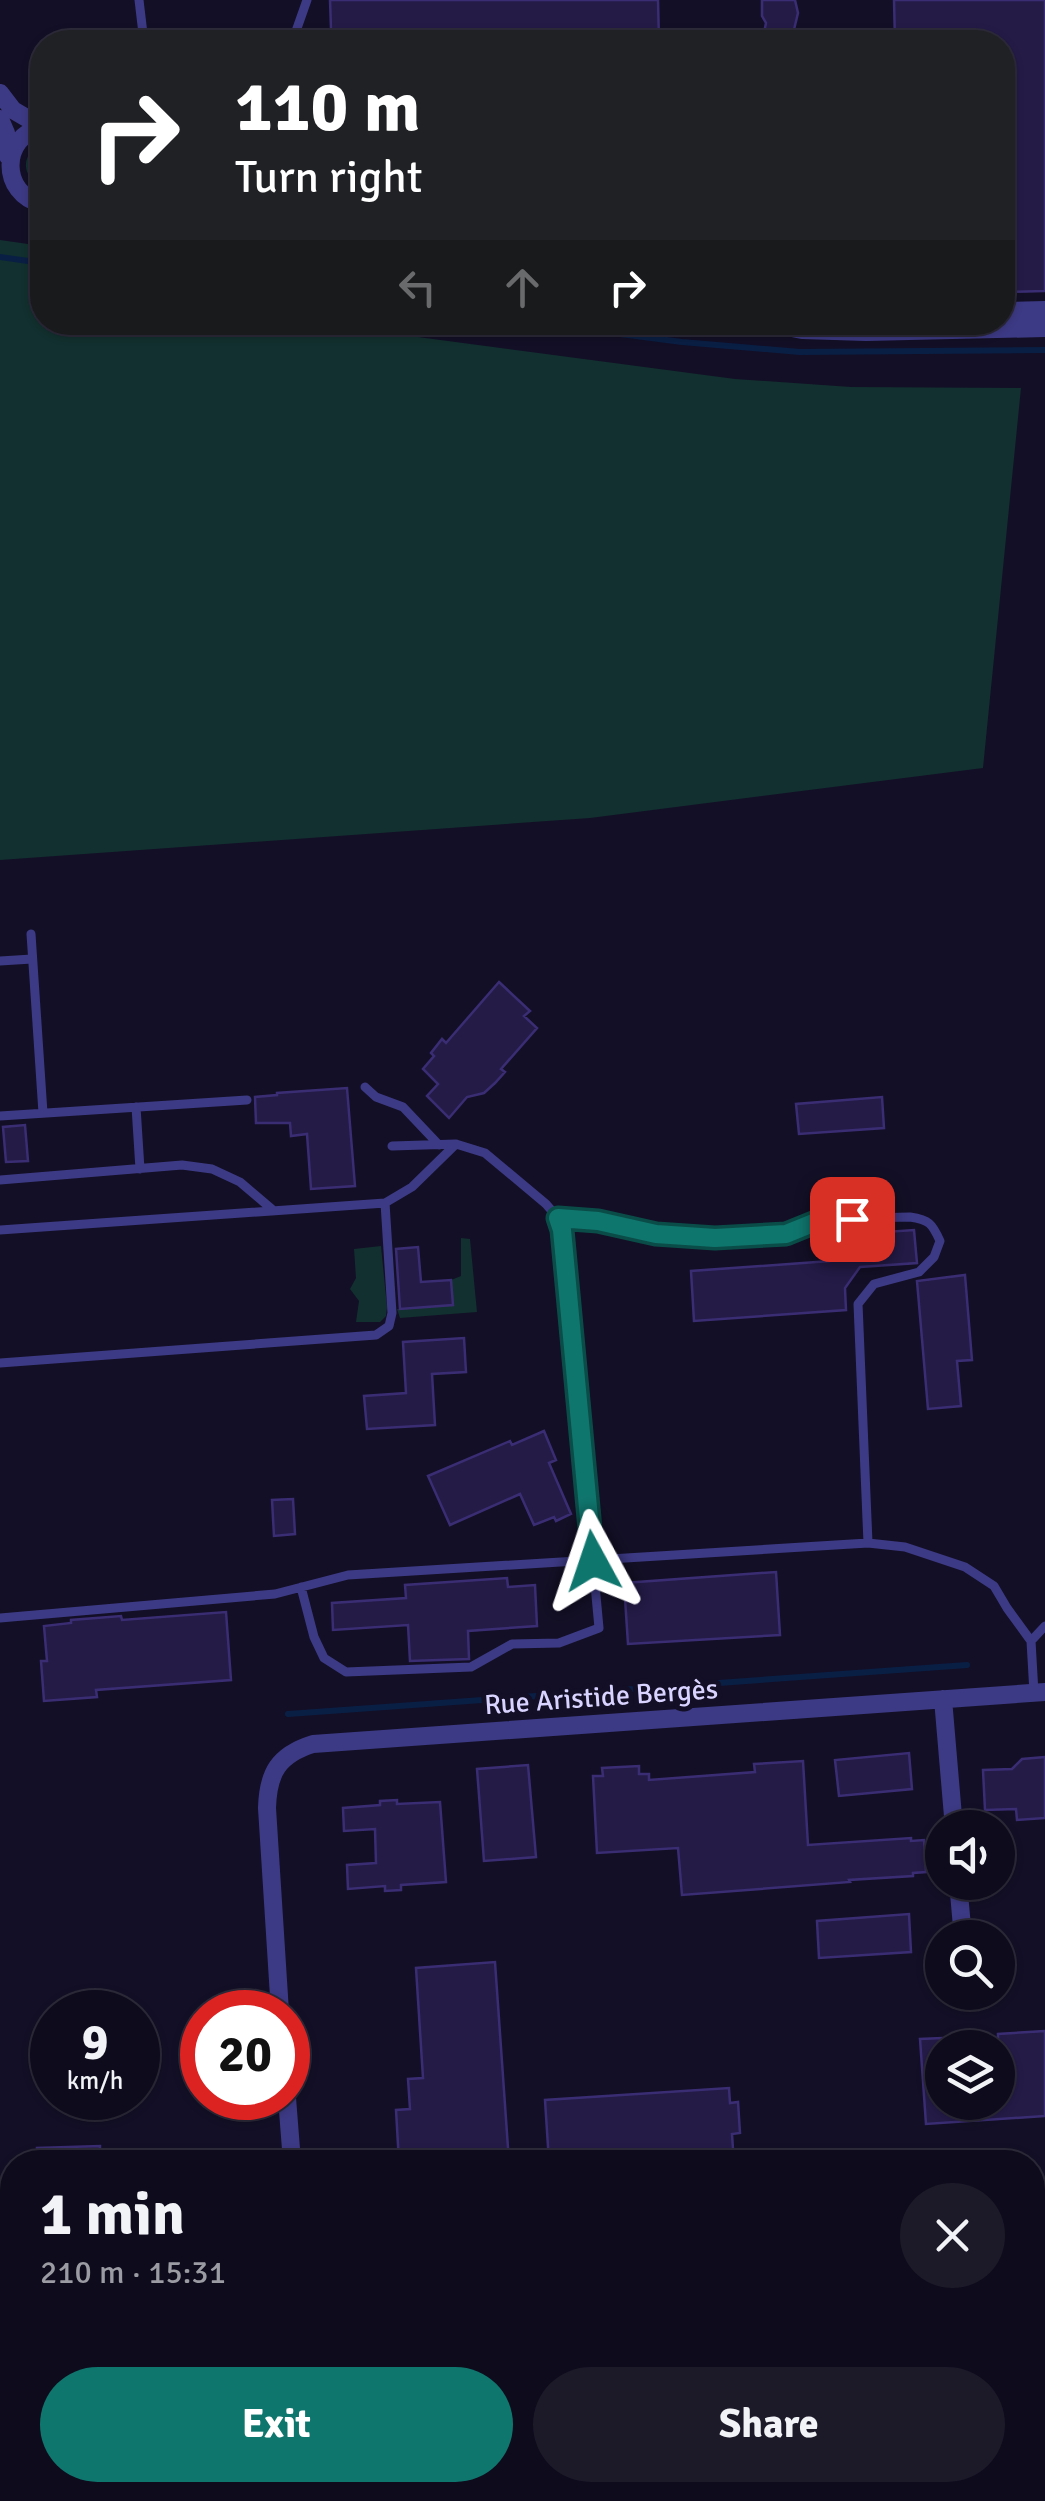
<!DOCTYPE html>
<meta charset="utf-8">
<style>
:root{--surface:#0e0b1c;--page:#1c1929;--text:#f1f3f6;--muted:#9b9ba3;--line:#2e2b3b;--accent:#0f766e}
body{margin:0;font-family:Signika,sans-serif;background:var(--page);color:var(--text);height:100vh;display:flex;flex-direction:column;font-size:38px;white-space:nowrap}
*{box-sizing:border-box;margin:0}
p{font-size:32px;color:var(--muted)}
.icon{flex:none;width:55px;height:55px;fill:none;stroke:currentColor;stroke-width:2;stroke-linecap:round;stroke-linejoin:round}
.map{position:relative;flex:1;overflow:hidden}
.sheet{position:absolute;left:0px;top:2150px;width:1045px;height:352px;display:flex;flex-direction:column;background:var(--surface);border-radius:40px 40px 0 0;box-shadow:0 2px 8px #0004,0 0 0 2px var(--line)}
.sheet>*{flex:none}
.hud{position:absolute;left:30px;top:30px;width:985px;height:305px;border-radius:40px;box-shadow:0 2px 8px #0004,0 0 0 2px var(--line);background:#202124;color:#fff;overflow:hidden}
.controls{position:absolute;left:925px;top:1810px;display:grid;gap:20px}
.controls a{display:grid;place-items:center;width:90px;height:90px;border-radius:50%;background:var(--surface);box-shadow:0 2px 8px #0004,0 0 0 2px var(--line);font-size:50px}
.speed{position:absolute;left:30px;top:1990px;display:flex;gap:20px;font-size:50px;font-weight:700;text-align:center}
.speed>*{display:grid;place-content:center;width:130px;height:130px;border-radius:50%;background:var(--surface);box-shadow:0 2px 8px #0004,0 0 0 2px var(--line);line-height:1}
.speed small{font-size:25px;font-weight:400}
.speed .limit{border:15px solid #d22;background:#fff;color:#111}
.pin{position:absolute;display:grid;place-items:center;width:85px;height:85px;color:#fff;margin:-42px;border-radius:20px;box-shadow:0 5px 15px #0006}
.me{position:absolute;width:110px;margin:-55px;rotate:355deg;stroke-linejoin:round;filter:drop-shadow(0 0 8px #0008)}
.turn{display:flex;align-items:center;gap:35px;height:210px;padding:0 40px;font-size:45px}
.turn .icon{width:130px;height:130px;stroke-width:2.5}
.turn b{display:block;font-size:70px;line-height:85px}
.lanes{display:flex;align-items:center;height:95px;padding:0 40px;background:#0003;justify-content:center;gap:50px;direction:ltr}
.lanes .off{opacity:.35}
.round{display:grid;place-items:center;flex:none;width:105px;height:105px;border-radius:52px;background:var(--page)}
.overview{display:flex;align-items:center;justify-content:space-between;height:170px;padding:0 40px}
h1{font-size:60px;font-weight:700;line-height:75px}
.button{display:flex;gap:20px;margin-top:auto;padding:20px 40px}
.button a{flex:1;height:115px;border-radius:60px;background:var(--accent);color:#fff;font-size:40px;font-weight:700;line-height:115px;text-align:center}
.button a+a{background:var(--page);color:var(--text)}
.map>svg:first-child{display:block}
.green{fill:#12302f}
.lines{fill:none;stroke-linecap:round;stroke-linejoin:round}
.stream{stroke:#0a1f44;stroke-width:6}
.building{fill:#241b47;stroke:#3b2d73;stroke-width:2.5}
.lane{stroke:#3d3a85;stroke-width:9}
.street{stroke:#3d3a85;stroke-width:18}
.route-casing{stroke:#0a4d48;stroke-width:25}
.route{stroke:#0f766e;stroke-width:18}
.labels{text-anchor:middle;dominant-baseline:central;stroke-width:10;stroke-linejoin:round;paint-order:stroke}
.street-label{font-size:28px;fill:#d9d4ff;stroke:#130f26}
</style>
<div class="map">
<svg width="1045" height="2501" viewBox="0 0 1045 2501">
<rect width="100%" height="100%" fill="#130f26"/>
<path class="green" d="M42 144V185C20 177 21 153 42 144Z
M0 240 42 246V322L313 323 735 379 851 387 1021 388 983 768 590 818 0 860Z
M461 1238 470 1239 477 1312 400 1318 397 1309 452 1305 451 1280 461 1276Z
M381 1246 387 1307 386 1316 380 1322H356L359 1301 350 1289 356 1278 354 1249Z"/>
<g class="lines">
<path class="stream" d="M0 257 42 263
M528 322 682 342 800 352 1045 350
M288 1714 967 1665
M1032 2453 1045 2451
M693 2501 759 2490"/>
</g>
<path class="building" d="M330 0H658L659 42H303V39L331 29Z
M762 0H795L798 13 791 42H762L766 23 762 16Z
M894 0H1045V291L1002 292V42H895Z
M499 982 530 1011 524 1016 537 1028 501 1069 505 1072 495 1083 484 1093 467 1097 449 1118 427 1096 438 1084 423 1069 434 1056 431 1053 442 1039 446 1043Z
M347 1088 355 1186 311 1189 307 1134 291 1136 290 1123H256L255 1097 277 1095V1093Z
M882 1097 884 1128 799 1134 796 1104Z
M25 1125 28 1161 6 1162 3 1127Z
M914 1230 917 1263 860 1267 845 1288 846 1310 694 1321 691 1271 830 1261 855 1234Z
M418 1247 421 1282 451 1280 453 1305 400 1309 396 1249Z
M965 1275 972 1360 957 1361 961 1406 928 1409 917 1281Z
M464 1338 466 1372 432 1374 435 1425 367 1429 364 1396 406 1393 403 1342Z
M544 1431 556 1460 549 1463 571 1514 556 1521 554 1517 534 1525 520 1494 450 1525 428 1476 510 1441 512 1445Z
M293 1499 295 1534 274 1536 272 1500Z
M776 1572 780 1635 628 1644 624 1583Z
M507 1578 508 1587 535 1585 537 1626 468 1631 469 1659 410 1661 408 1625 333 1630 332 1603 406 1598 405 1585Z
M226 1612 231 1680 96 1690 97 1697 44 1701 41 1661H47L44 1626 71 1623V1620L121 1616 122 1620Z
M909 1753 912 1789 839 1796 835 1760Z
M1045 1757V1818L1017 1820 1016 1809 985 1810 983 1770 1012 1769 1022 1759Z
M803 1761 808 1845 911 1838V1841L924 1840 926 1872 913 1873V1876L849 1880 850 1882 682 1895 678 1848 597 1853 593 1776H603L602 1768 639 1766V1774H649V1780L755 1772 754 1764Z
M528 1765 536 1857 484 1861 477 1769Z
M397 1800V1804L440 1802 446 1882 401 1885V1890L385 1891V1886L348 1889 347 1865 376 1863 375 1829 344 1831 343 1808 380 1805V1801Z
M909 1914 911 1952 819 1958 817 1921Z
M495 1962 509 2162H399L396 2110 410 2109 408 2079 423 2078 416 1968Z
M1045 2031V2116L926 2124 920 2039 942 2038V2102H998V2034Z
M729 2088 730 2103 738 2102 740 2133 732 2134 733 2149 549 2162 545 2100Z
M100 2146V2162H38L37 2148Z"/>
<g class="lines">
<path class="lane" d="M139 0 144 42
M295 42V34L307 0
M31 934 43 1113
M0 961 32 959
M365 1087 376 1097 403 1107 439 1145
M136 1107 140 1169
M0 1116 247 1100
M0 1180 182 1165 212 1169 240 1182 274 1211
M558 1218 598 1221 657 1234 715 1238 786 1234 823 1219 910 1217C929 1220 932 1223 940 1241L934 1257 919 1272 874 1284 858 1304 868 1543
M0 1230 385 1203 412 1187 456 1144
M0 1363 376 1335 389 1326 392 1313 385 1203
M301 1587 314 1637 324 1658 346 1672 471 1667 512 1644 559 1643 599 1628 562 1230 558 1218 546 1204 485 1153 456 1144 392 1146
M0 1618 275 1594 348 1575 868 1543 905 1547 965 1567 994 1586 1007 1608 1031 1641 1034 1693
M1031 1641 1045 1626"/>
<path class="street" d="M0 93 13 110 42 127
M0 119 6 133 8 156
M42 127C0 137 0 194 42 204
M1002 311 1045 310
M763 322 802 330 866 332 1045 328
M943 1699 954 1828
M958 1882 963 1938
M280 2012 267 1808C268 1773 278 1755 313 1744L1045 1692
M287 2098 292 2162
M317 2490 318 2501
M976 2501 1045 2488"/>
</g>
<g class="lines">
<defs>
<path id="route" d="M593 1561 562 1230 558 1218 598 1221 656 1234 715 1238 786 1234 823 1219H852"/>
</defs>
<use href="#route" class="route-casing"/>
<use href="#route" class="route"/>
</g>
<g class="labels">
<g class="street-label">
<text transform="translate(601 1697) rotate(-4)">Rue Aristide Bergès</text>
</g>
</g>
</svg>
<div class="controls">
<a><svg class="icon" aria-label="sound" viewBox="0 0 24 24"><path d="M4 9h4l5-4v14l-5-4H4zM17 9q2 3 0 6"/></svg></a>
<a><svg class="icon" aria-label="search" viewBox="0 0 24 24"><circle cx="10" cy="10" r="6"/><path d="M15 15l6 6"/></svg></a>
<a><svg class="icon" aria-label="layers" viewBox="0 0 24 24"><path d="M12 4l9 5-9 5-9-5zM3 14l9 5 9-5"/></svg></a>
</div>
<div class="speed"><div>9<small>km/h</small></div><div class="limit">20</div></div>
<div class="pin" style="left:852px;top:1219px;background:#d93025"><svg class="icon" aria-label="arrive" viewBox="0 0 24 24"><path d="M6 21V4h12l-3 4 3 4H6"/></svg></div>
<svg class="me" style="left:593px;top:1561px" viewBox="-20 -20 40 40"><path d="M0-17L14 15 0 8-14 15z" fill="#0f766e" stroke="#fff" stroke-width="4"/></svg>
<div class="hud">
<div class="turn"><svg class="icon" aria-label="right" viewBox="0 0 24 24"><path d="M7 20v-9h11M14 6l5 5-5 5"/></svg><div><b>110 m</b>Turn right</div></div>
<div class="lanes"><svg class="icon off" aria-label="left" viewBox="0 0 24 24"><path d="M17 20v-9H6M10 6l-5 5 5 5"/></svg><svg class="icon off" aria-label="ahead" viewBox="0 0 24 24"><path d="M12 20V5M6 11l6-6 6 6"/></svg><svg class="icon" aria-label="right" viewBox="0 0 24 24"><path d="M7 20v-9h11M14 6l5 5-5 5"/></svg></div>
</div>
<section class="sheet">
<div class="overview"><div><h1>1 min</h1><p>210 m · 15:31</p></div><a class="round"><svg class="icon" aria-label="close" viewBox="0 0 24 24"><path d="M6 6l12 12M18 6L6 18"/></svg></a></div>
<div class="button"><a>Exit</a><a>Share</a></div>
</section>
</div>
